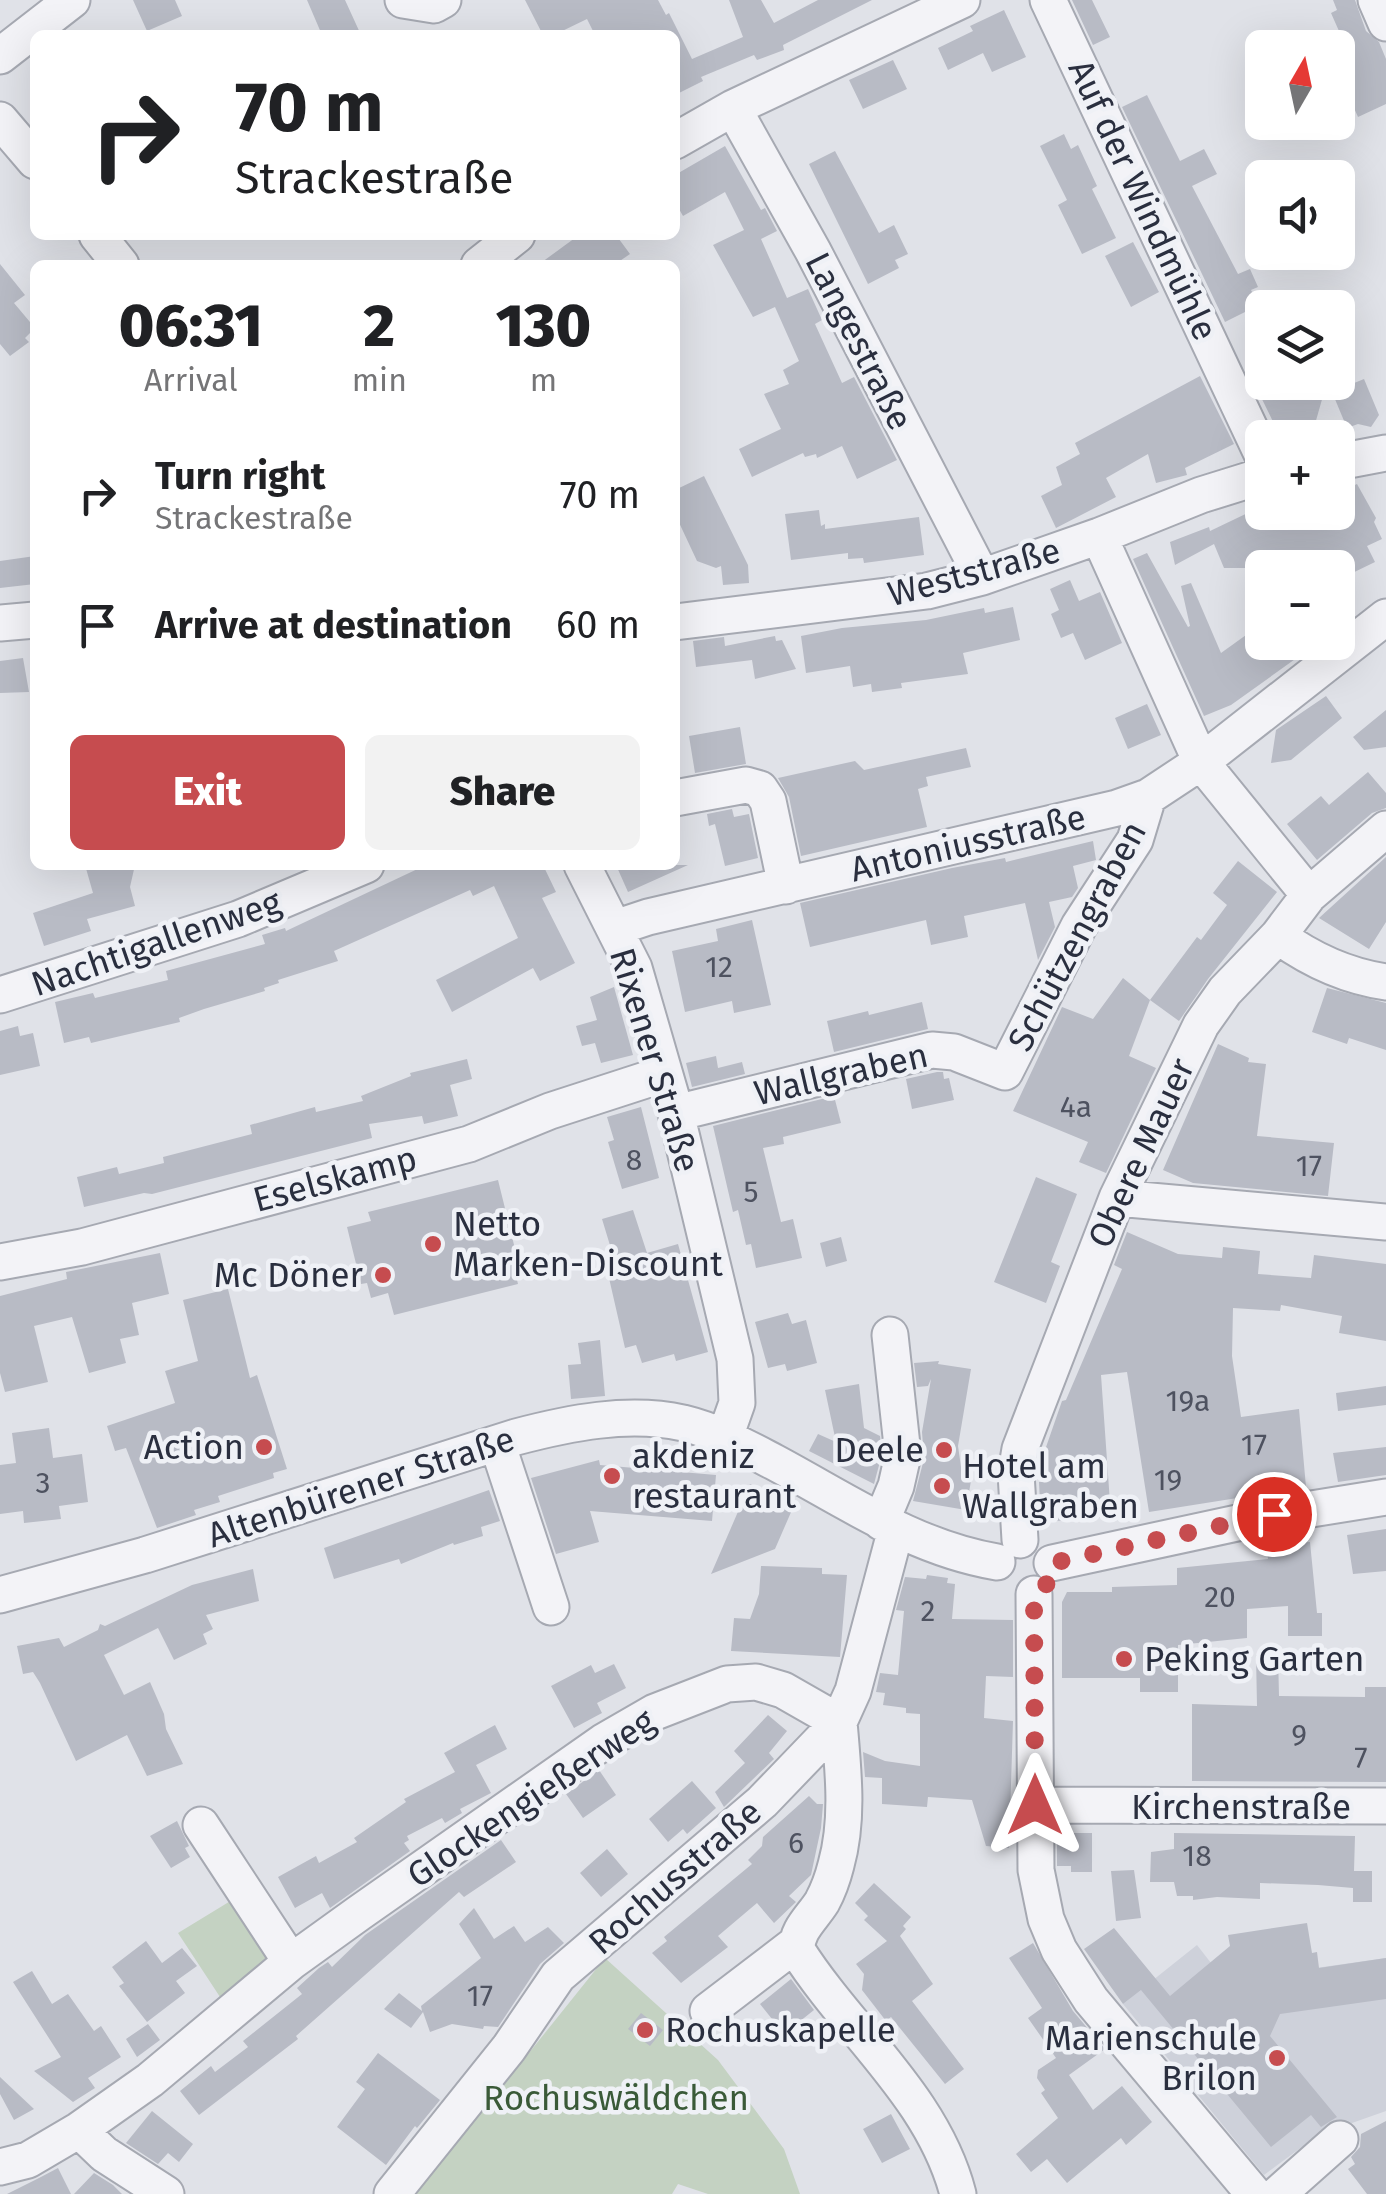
<!DOCTYPE html>
<meta charset="utf-8">
<style>
:root{--surface:#fff;--page:#f2f2f2;--text:#202124;--muted:#757577;--accent:#c64c4f}
body{margin:0;font-family:"Fira Sans",sans-serif;background:var(--page);color:var(--text);height:100vh;display:flex;flex-direction:column;font-size:38px;white-space:nowrap}
*{box-sizing:border-box;margin:0}
p{font-size:32px;color:var(--muted)}
.icon{flex:none;width:55px;height:55px;fill:none;stroke:currentColor;stroke-width:2;stroke-linecap:round;stroke-linejoin:round}
.map{position:relative;flex:1;overflow:hidden}
.drawer{position:absolute;left:30px;top:260px;width:650px;height:610px;display:flex;flex-direction:column;background:var(--surface);border-radius:15px;box-shadow:0 10px 40px #0002}
.drawer>*{flex:none}
.guide{position:absolute;left:30px;top:30px;width:650px;height:210px;border-radius:15px;box-shadow:0 10px 40px #0002;background:#fff;color:var(--text);overflow:hidden}
.needle{width:65px;rotate:9deg}
.tools{position:absolute;left:1245px;top:30px;display:grid;gap:20px}
.tools a{display:grid;place-items:center;width:110px;height:110px;border-radius:15px;background:var(--surface);box-shadow:0 10px 40px #0002;font-size:50px}
.pin{position:absolute;display:grid;place-items:center;width:85px;height:85px;color:#fff;margin:-42px;border:5px solid #fff;border-radius:50%;box-shadow:0 2px 10px #0007}
.me{position:absolute;width:110px;margin:-55px;rotate:0deg;stroke-linejoin:round;filter:drop-shadow(0 0 8px #0008)}
.turn{display:flex;align-items:center;gap:35px;height:210px;padding:0 40px;font-size:45px}
.turn .icon{width:130px;height:130px;stroke-width:2.5}
.turn b{display:block;font-size:70px;line-height:85px}
.eta{display:flex;justify-content:space-evenly;align-items:center;height:170px;text-align:center}
.eta b{font-size:60px;font-weight:800;line-height:70px}
.action{display:flex;gap:20px;margin-top:auto;padding:20px 40px}
.action a{flex:1;height:115px;border-radius:15px;background:var(--accent);color:#fff;font-size:40px;font-weight:800;line-height:115px;text-align:center}
.action a+a{background:var(--page);color:var(--text)}
ul{padding:0;list-style:none}
li{display:flex;align-items:center;gap:30px;height:130px;padding:0 40px}
li div{flex:1}
li b{display:block;font-size:38px}
li em{font-style:normal}
.map>svg:first-child{display:block}
.built{fill:#ced1da}
.green{fill:#c4d2c2}
.building{fill:#b8bbc5}
.lines{fill:none;stroke-linecap:round;stroke-linejoin:round}
.minor-casing{stroke:#a6a9b2;stroke-width:39}
.minor{stroke:#f3f3f7;stroke-width:35}
.route{stroke:#c64c4f;stroke-width:18;stroke-dasharray:0 32.4}
.poi-dot{fill:#c64c4f;stroke:#eff1f6;stroke-width:4}
.labels{text-anchor:middle;dominant-baseline:central;stroke-width:9;stroke-linejoin:round;paint-order:stroke}
.number-label{font-size:30px;fill:#4e5260}
.street-label{font-size:35px;fill:#2a2f3f;stroke:#eff1f6}
.poi-label{font-size:35px;fill:#2a2f3f;stroke:#eff1f6;text-anchor:start}
.park-label{font-size:35px;fill:#3a5a38;stroke:#eff1f6}
</style>
<div class="map">
<svg width="1386" height="2194" viewBox="0 0 1386 2194">
<rect width="100%" height="100%" fill="#e0e2e8"/>
<path class="built" d="M1197 1945 1225 1981 1386 1958V2111L1318 2135 1264 2175 1123 2004Z"/>
<path class="green" d="M237 1897 272 1950 270 1963 222 2000 178 1933Z
M605 1958 718 2060 784 2149 800 2194H708L678 2184 672 2194H416Z"/>
<path class="building" d="M133 0H175L182 16 147 31Z
M307 0H345L361 35H322Z
M525 0H658L666 15 669 13 692 59 743 37 729 0H761L774 23 818 0H872L783 45 784 50 757 60 754 55 701 77 703 81 675 95V35H595L587 19 554 35H543Z
M1072 0H1092L1110 37 1093 45Z
M1333 0H1355L1366 31 1379 42 1386 59V104L1358 117 1349 97 1338 102V72L1354 65 1331 13 1337 10Z
M1004 10 1026 57 992 72 983 53 948 70 938 48 973 31 970 26Z
M893 60 907 89 863 109 849 80Z
M1147 95 1180 161 1204 149 1217 174 1192 186 1238 274 1250 269 1258 287 1251 290 1259 305 1225 322 1122 107Z
M1064 134 1071 149 1078 145 1097 186 1092 189 1116 238 1082 254 1058 205 1067 200 1040 146Z
M725 146 761 210 765 208 777 231 761 239 787 298 808 289 822 320 815 324 842 383 854 377 897 460 857 479 842 446 817 458 816 454 805 457 803 453 752 477 739 449 781 429 764 394 789 384 783 370 799 361 775 307 753 317 713 245 744 230 725 192 683 216 675 202V175Z
M835 151 879 233 894 225 908 254 895 260 899 268 868 284 809 164Z
M579 235H616L630 254 614 265H538Z
M1133 242 1159 292 1131 307 1105 256Z
M0 264 25 295 14 303 35 328 25 338 29 342 10 356 0 344Z
M1200 376 1234 444 1185 468 1187 475 1156 483 1148 454 1106 478 1116 497 1056 528 1041 496 1062 485 1056 467 1080 454 1075 443Z
M1364 379 1379 415 1371 427 1358 424 1347 428 1332 392Z
M1288 382H1327L1311 438 1301 432 1281 438 1258 391Z
M704 476 748 565 749 583 723 585 721 566 716 568 697 561 675 514V490Z
M1357 484 1376 518 1374 522 1382 539 1367 546 1375 562 1338 580V568H1224L1214 544 1175 565 1170 542 1209 527 1210 531 1256 509 1258 513 1338 512V493Z
M819 510 821 526 825 524V529L919 517 924 555 864 563 863 558 848 559V553L791 560 785 514Z
M1147 553 1188 627 1190 626 1181 586 1191 583 1221 653 1253 630 1262 642H1319L1231 705 1204 716 1133 559Z
M35 556V584L0 588V561Z
M1070 580 1079 601 1100 592 1122 643 1085 660 1073 633 1061 638 1051 614 1059 610 1050 589Z
M1013 607 1020 640 963 653 968 674 901 683 902 688 872 692 871 684 853 687 850 666 806 673 801 636 842 628 926 620 984 608 985 613Z
M775 636 776 641 782 640 796 669 755 679 752 660 696 667 693 641 724 637 725 646Z
M23 658 29 692 0 693V661Z
M1326 696 1342 718 1291 760 1271 763 1276 730Z
M1147 704 1161 735 1128 749 1115 718Z
M1386 710V747L1364 750 1353 737Z
M740 727 746 764 695 773 689 736Z
M966 748 971 767 926 777 928 786 918 789 927 827 801 856 789 797 778 778 855 761 864 770Z
M1368 772 1386 793V808L1372 813 1317 860 1287 824 1321 796 1329 805Z
M732 809 734 817 749 814 758 858 725 866 715 824 709 826 707 814Z
M1093 841 1096 860 1073 866 1078 888 1072 897 1049 902 1055 927 1038 960 1025 903 964 916 968 937 931 945 926 920 810 947 800 903 952 868 1005 858 1006 862Z
M1386 857V922L1369 949 1319 918Z
M1238 861 1277 892 1208 979 1179 1021 1150 1000 1129 1056 1156 1068 1152 1076 1106 1173 1079 1162 1088 1142 1013 1111 1062 1007 1093 1019 1123 978 1150 1000 1197 937 1201 940 1227 905 1213 893Z
M85 865H135L130 887 135 906 87 919 91 931 44 946 33 913 93 893Z
M426 865H543L556 892 542 898 575 963 540 981 533 968 452 1012 436 980 518 938 494 886 473 896 470 890 334 951 338 961 278 980 279 983 264 988 265 991 204 1009 179 1018 180 1022 91 1043 89 1037 64 1043 55 1002 93 993 95 998 168 980 166 971 265 944 262 935 285 928 286 931Z
M616 865H688L628 892Z
M752 920 771 1005 734 1013 732 1001 685 1012 672 951 718 941 716 929Z
M614 987 633 1055 601 1063 595 1043 582 1046 576 1026 597 1020 590 997Z
M1327 988 1386 1003V1050L1349 1038 1347 1044 1312 1032Z
M922 1002 928 1029 834 1052 827 1021 868 1011 869 1015Z
M18 1026 20 1036 33 1033 40 1066 0 1075V1031Z
M1218 1044 1249 1058 1248 1062 1266 1064 1257 1136 1334 1143 1328 1196 1193 1183 1163 1170Z
M716 1056 718 1068 742 1062 745 1074 692 1087 686 1063Z
M467 1059 472 1079 450 1085 458 1116 424 1124 422 1116 369 1124 372 1138 152 1194 144 1193 84 1207 77 1177 117 1167 119 1174 164 1163 163 1157 252 1134 250 1125 315 1107 316 1112 363 1101 361 1096 411 1076 410 1073Z
M937 1072H943L944 1079 949 1078 954 1100 912 1109 906 1079Z
M834 1096 841 1123 783 1137 784 1144 763 1148 781 1222 793 1219 802 1258 756 1268 751 1244 746 1245 738 1210 733 1212 713 1126Z
M641 1107 659 1178 622 1189 608 1142 614 1140 607 1117Z
M1036 1177 1077 1194 1051 1262 1060 1266 1046 1303 994 1282Z
M498 1180 518 1261 513 1263 518 1284 394 1315 388 1293 371 1298 367 1283 361 1284 347 1227 371 1221 368 1212Z
M633 1210 647 1253 678 1244 708 1352 676 1361 674 1354 642 1363 636 1345 625 1348 609 1278 619 1275 602 1219Z
M1127 1232 1178 1254 1222 1258 1223 1247 1260 1251 1258 1274 1311 1278 1314 1255 1386 1264V1341L1339 1333 1342 1316 1281 1305 1280 1311 1233 1308 1232 1356 1241 1417 1299 1409 1306 1487 1149 1512 1127 1372 1101 1375 1111 1517 1041 1522 1039 1482H1043L1041 1461H1045V1450L1062 1401 1066 1400 1122 1269 1114 1265Z
M841 1237 847 1261 826 1267 820 1243Z
M160 1253 169 1294 132 1303 139 1335 120 1339 126 1363 89 1373 72 1317 34 1326 48 1382 5 1392 0 1373V1296L67 1279 66 1272Z
M228 1289 250 1378 257 1375 287 1469 273 1473 274 1478 218 1496 220 1502 194 1510 196 1515 157 1528 126 1448 115 1451 107 1426 175 1403 165 1371 198 1361 183 1300Z
M788 1313 792 1324 806 1320 817 1363 787 1371 785 1364 768 1368 755 1322Z
M600 1340 605 1396 571 1399 568 1365 581 1364 578 1343Z
M939 1361 938 1364 971 1369 958 1446 961 1467 973 1469 966 1510 913 1501 924 1459 922 1432 931 1379 928 1386 917 1387 914 1363Z
M859 1384 864 1428 880 1436 882 1454 874 1484 809 1451 818 1434 836 1442 825 1390Z
M1386 1386V1405L1338 1411 1336 1393Z
M49 1428 53 1458 82 1454 88 1502 59 1506 61 1519 24 1523 23 1511 0 1514V1465L16 1463 12 1433Z
M1386 1447V1475L1338 1482 1333 1453Z
M599 1460 600 1465 716 1475 712 1521 590 1511 599 1542 556 1554 531 1478Z
M750 1484 795 1503 775 1549 711 1574Z
M489 1490 500 1521 481 1527 483 1536 454 1545 453 1543 401 1564 399 1559 334 1579 324 1548Z
M1386 1529V1571L1353 1574 1347 1535Z
M1310 1542 1317 1613H1322V1636H1288V1606L1247 1609V1638L1178 1645V1692H1140V1678H1062V1602L1067 1592H1112V1587L1177 1585V1568L1268 1559 1266 1545Z
M761 1566 822 1568V1574L847 1575 840 1657 731 1651 734 1618 750 1619 759 1594Z
M253 1569 259 1601 206 1615 213 1629 203 1634 207 1644 174 1660 158 1628 104 1655 124 1695 150 1682 164 1714 166 1729 183 1764 147 1776 127 1735 76 1761 40 1683 33 1672 23 1674 17 1646 59 1638 64 1647 98 1630 100 1624 105 1626 192 1585Z
M927 1575 948 1578 947 1583 955 1584 952 1619 1013 1620V1677L986 1676 984 1718 1013 1721 1009 1848 986 1846 972 1800 928 1797 927 1807 882 1804V1778L865 1777 863 1752 885 1761 920 1766V1714L906 1713V1708L883 1705 885 1693 876 1692 880 1673 898 1675 904 1611 896 1610 905 1577 926 1579Z
M1278 1654 1279 1696 1365 1697V1687H1386V1782L1192 1781V1704L1257 1706 1256 1655Z
M614 1664 626 1688 597 1703 602 1713 574 1728 551 1686 591 1665 595 1673Z
M768 1715 787 1731 769 1753 774 1759 724 1807 715 1792 745 1763 734 1751Z
M495 1725 507 1749 476 1765 491 1793 460 1809 462 1813 445 1823 442 1818 407 1836 409 1840 404 1843 410 1851 330 1908 322 1893 295 1908 278 1877 316 1856 319 1863 357 1842 354 1838 406 1802 404 1799 455 1772 444 1753Z
M599 1770 616 1795 583 1818 566 1794Z
M692 1781 716 1808 687 1834 683 1829 668 1842 649 1819Z
M809 1796 817 1804H823L821 1828 811 1875 789 1896 796 1902 774 1923 757 1903 718 1936 728 1947 681 1983 652 1953 667 1941 664 1937 752 1864 748 1860 762 1846 763 1837Z
M177 1821 189 1846 185 1848 190 1857 171 1868 150 1836Z
M1057 1833H1092V1872H1071V1866H1057Z
M1174 1833 1355 1836 1354 1871H1372V1902H1353V1888L1318 1885 1260 1883V1899L1217 1897 1193 1900V1896H1177L1174 1882H1150L1151 1852 1174 1849Z
M501 1840 516 1862 464 1897 459 1892 296 2036 298 2039 199 2115 180 2091 211 2066 215 2072 248 2047 243 2041 302 1994 297 1988 319 1968 328 1962 332 1967 365 1935Z
M607 1849 628 1874 601 1897 580 1873Z
M1134 1870 1141 1918 1116 1921 1111 1871Z
M874 1883 911 1917 903 1926 906 1929 900 1936 933 1984 912 2001 964 2069 945 2084 891 2017 886 2021 862 1990 864 1974 856 1964 887 1941 864 1920 868 1916 855 1903Z
M474 1908 494 1939 514 1926 525 1942 548 1927 564 1943 540 1964 498 2027 484 2026 483 2029 452 2024 430 2032 423 2012 411 2028 384 2009 399 1993 422 2011 421 2006 481 1958 459 1924Z
M1307 1923 1312 1953 1317 1952 1319 1968 1386 1958V1999L1280 2014 1270 2036 1337 2117 1321 2127 1311 2115 1271 2147 1141 1990 1123 2004 1084 1949 1114 1928 1170 1996 1230 1946 1228 1935Z
M146 1941 162 1963 182 1948 197 1966 176 1981 185 1993 147 2022 119 1986 124 1983 112 1967Z
M1033 1943 1073 2011 1105 2049 1069 2075 1093 2110 1122 2086 1152 2122 1126 2145 1121 2138 1067 2183 1047 2159 1031 2172 1016 2154 1058 2118 1041 2093 1045 2090 1037 2078 1038 2070 1056 2058 1028 2018 1042 2008 1009 1958Z
M32 1971 52 2004 68 1994 94 2031 101 2026 121 2057 88 2078 95 2088 73 2102 34 2071 61 2057 13 1982Z
M791 1979 814 2010 784 2034 760 2004Z
M641 2013 663 2030 650 2046 628 2029Z
M148 2024 160 2040 137 2057 126 2039Z
M378 2053 440 2100 417 2128 415 2126 386 2165 337 2127 365 2089 356 2082Z
M0 2077 34 2109 14 2120 0 2094Z
M152 2111 193 2144 179 2162 168 2153 158 2164 126 2143Z
M891 2114 910 2149 882 2163 863 2129Z
M1386 2121V2194H1367L1348 2169 1355 2164 1351 2157 1360 2147 1361 2134Z
M58 2168 71 2194H7L39 2178Z
M94 2173 113 2185 122 2194H74Z"/>
<g class="lines">
<defs>
<path id="minor" d="M403 0 434 5 443 0
M1048 0 1262 454
M1376 0 1386 23
M0 56 72 0
M733 108 813 251 982 577
M0 120 35 161
M675 141 733 108 962 0
M97 235 121 265
M479 265 517 235
M1338 462 1386 453
M1099 536 1201 762 1309 895
M675 622 927 591 982 577 1099 536 1201 495 1262 476
M0 623 35 620
M675 798 746 785 760 789 768 801 786 886
M582 865 634 968 676 1113 735 1359 737 1403 725 1437
M615 928 648 917 1117 808 1148 797 1201 762 1386 617
M1278 936C1311 960 1345 976 1386 982
M0 995 238 919 366 865
M676 1113 932 1050 954 1052 1005 1072 1079 926 1135 840 1148 797
M1117 1198 1386 1222
M0 1262 82 1247 469 1144 550 1111 664 1074
M497 1443 551 1607
M881 1522 896 1486 903 1455 890 1335
M1020 1540 1016 1473 1020 1449 1117 1198 1201 1025 1225 991 1278 936 1309 895 1386 829
M1052 1563 1274 1515 1386 1497
M1034 1594 1036 1870 1046 1919 1059 1950 1091 2000 1254 2194
M0 1595 145 1555 516 1437C569 1423 628 1411 683 1423 716 1431 745 1447 774 1462 847 1501 914 1548 997 1562
M1035 1805 1386 1806
M201 1825 291 1962
M708 2011 797 1943
M79 2130 104 2154 166 2194
M0 2167 28 2160 79 2130 150 2080 291 1962 359 1913 603 1742 655 1712 727 1684 756 1682 783 1690 839 1722C843 1769 849 1819 836 1865 833 1877 828 1891 822 1902 812 1918 796 1930 797 1950 849 2032 933 2097 958 2194
M392 2194 509 2048 558 1976 762 1802 839 1722 853 1691 896 1529
M1278 2194 1340 2139"/>
</defs>
<use href="#minor" class="minor-casing"/>
<use href="#minor" class="minor"/>
</g>
<g class="lines">
<path class="route" d="M1035 1805 1034 1594 1049 1582 1052 1563 1274 1514"/>
</g>
<g class="poi-dot">
<circle cx="433" cy="1244" r="10"/>
<circle cx="383" cy="1275" r="10"/>
<circle cx="264" cy="1447" r="10"/>
<circle cx="944" cy="1450" r="10"/>
<circle cx="612" cy="1476" r="10"/>
<circle cx="942" cy="1486" r="10"/>
<circle cx="1124" cy="1659" r="10"/>
<circle cx="645" cy="2030" r="10"/>
<circle cx="1277" cy="2058" r="10"/>
</g>
<g class="labels">
<g class="number-label">
<text x="719" y="967">12</text>
<text x="1076" y="1107">4a</text>
<text x="634" y="1160">8</text>
<text x="1309" y="1166">17</text>
<text x="751" y="1192">5</text>
<text x="1188" y="1401">19a</text>
<text x="1254" y="1445">17</text>
<text x="1168" y="1480">19</text>
<text x="43" y="1483">3</text>
<text x="1220" y="1597">20</text>
<text x="928" y="1611">2</text>
<text x="1299" y="1735">9</text>
<text x="1361" y="1758">7</text>
<text x="796" y="1843">6</text>
<text x="1197" y="1856">18</text>
<text x="480" y="1996">17</text>
</g>
<g class="street-label">
<text transform="translate(1143 200) rotate(65)">Auf der Windmühle</text>
<text transform="translate(859 341) rotate(63)">Langestraße</text>
<text transform="translate(974 572) rotate(-15)">Weststraße</text>
<text transform="translate(968 843) rotate(-13)">Antoniusstraße</text>
<text transform="translate(1077 936) rotate(-62)">Schützengraben</text>
<text transform="translate(156 943) rotate(-19)">Nachtigallenweg</text>
<text transform="translate(655 1060) rotate(73)">Rixener Straße</text>
<text transform="translate(841 1074) rotate(-13)">Wallgraben</text>
<text transform="translate(1141 1153) rotate(-65)">Obere Mauer</text>
<text transform="translate(335 1179) rotate(-15)">Eselskamp</text>
<text transform="translate(361 1487) rotate(-18)">Altenbürener Straße</text>
<text transform="translate(531 1798) rotate(-34)">Glockengießerweg</text>
<text x="1241" y="1807">Kirchenstraße</text>
<text transform="translate(675 1877) rotate(-41)">Rochusstraße</text>
</g>
<g class="poi-label">
<text x="453" y="1224">Netto<tspan x="453" dy="40">Marken-Discount</tspan></text>
<text x="363" y="1275" text-anchor="end">Mc Döner</text>
<text x="244" y="1447" text-anchor="end">Action</text>
<text x="924" y="1450" text-anchor="end">Deele</text>
<text x="632" y="1456">akdeniz<tspan x="632" dy="40">restaurant</tspan></text>
<text x="962" y="1466">Hotel am<tspan x="962" dy="40">Wallgraben</tspan></text>
<text x="1144" y="1659">Peking Garten</text>
<text x="665" y="2030">Rochuskapelle</text>
<text x="1257" y="2038" text-anchor="end">Marienschule<tspan x="1257" dy="40">Brilon</tspan></text>
</g>
<g class="park-label">
<text x="616" y="2098">Rochuswäldchen</text>
</g>
</g>
</svg>
<div class="tools">
<a><svg class="needle" viewBox="-14 -14 28 28"><path d="M0-13l5 13h-10z" fill="#e53935"/><path d="M0 13l5-13h-10z" fill="#757577"/></svg></a>
<a><svg class="icon" aria-label="sound" viewBox="0 0 24 24"><path d="M4 9h4l5-4v14l-5-4H4zM17 9q2 3 0 6"/></svg></a>
<a><svg class="icon" aria-label="layers" viewBox="0 0 24 24"><path d="M12 4l9 5-9 5-9-5zM3 14l9 5 9-5"/></svg></a>
<a>+</a>
<a>−</a>
</div>
<div class="pin" style="left:1274px;top:1514px;background:#d93025"><svg class="icon" aria-label="arrive" viewBox="0 0 24 24"><path d="M6 21V4h12l-3 4 3 4H6"/></svg></div>
<svg class="me" style="left:1035px;top:1805px" viewBox="-20 -20 40 40"><path d="M0-17L14 15 0 8-14 15z" fill="#c64c4f" stroke="#fff" stroke-width="4"/></svg>
<div class="guide">
<div class="turn"><svg class="icon" aria-label="right" viewBox="0 0 24 24"><path d="M7 20v-9h11M14 6l5 5-5 5"/></svg><div><b>70 m</b>Strackestraße</div></div>
</div>
<section class="drawer">
<div class="eta">
<div><b>06:31</b><p>Arrival</p></div>
<div><b>2</b><p>min</p></div>
<div><b>130</b><p>m</p></div>
</div>
<ul>
<li><svg class="icon" aria-label="right" viewBox="0 0 24 24"><path d="M7 20v-9h11M14 6l5 5-5 5"/></svg><div><b>Turn right</b><p>Strackestraße</p></div><em>70 m</em></li>
<li><svg class="icon" aria-label="arrive" viewBox="0 0 24 24"><path d="M6 21V4h12l-3 4 3 4H6"/></svg><div><b>Arrive at destination</b></div><em>60 m</em></li>
</ul>
<div class="action"><a>Exit</a><a>Share</a></div>
</section>
</div>
